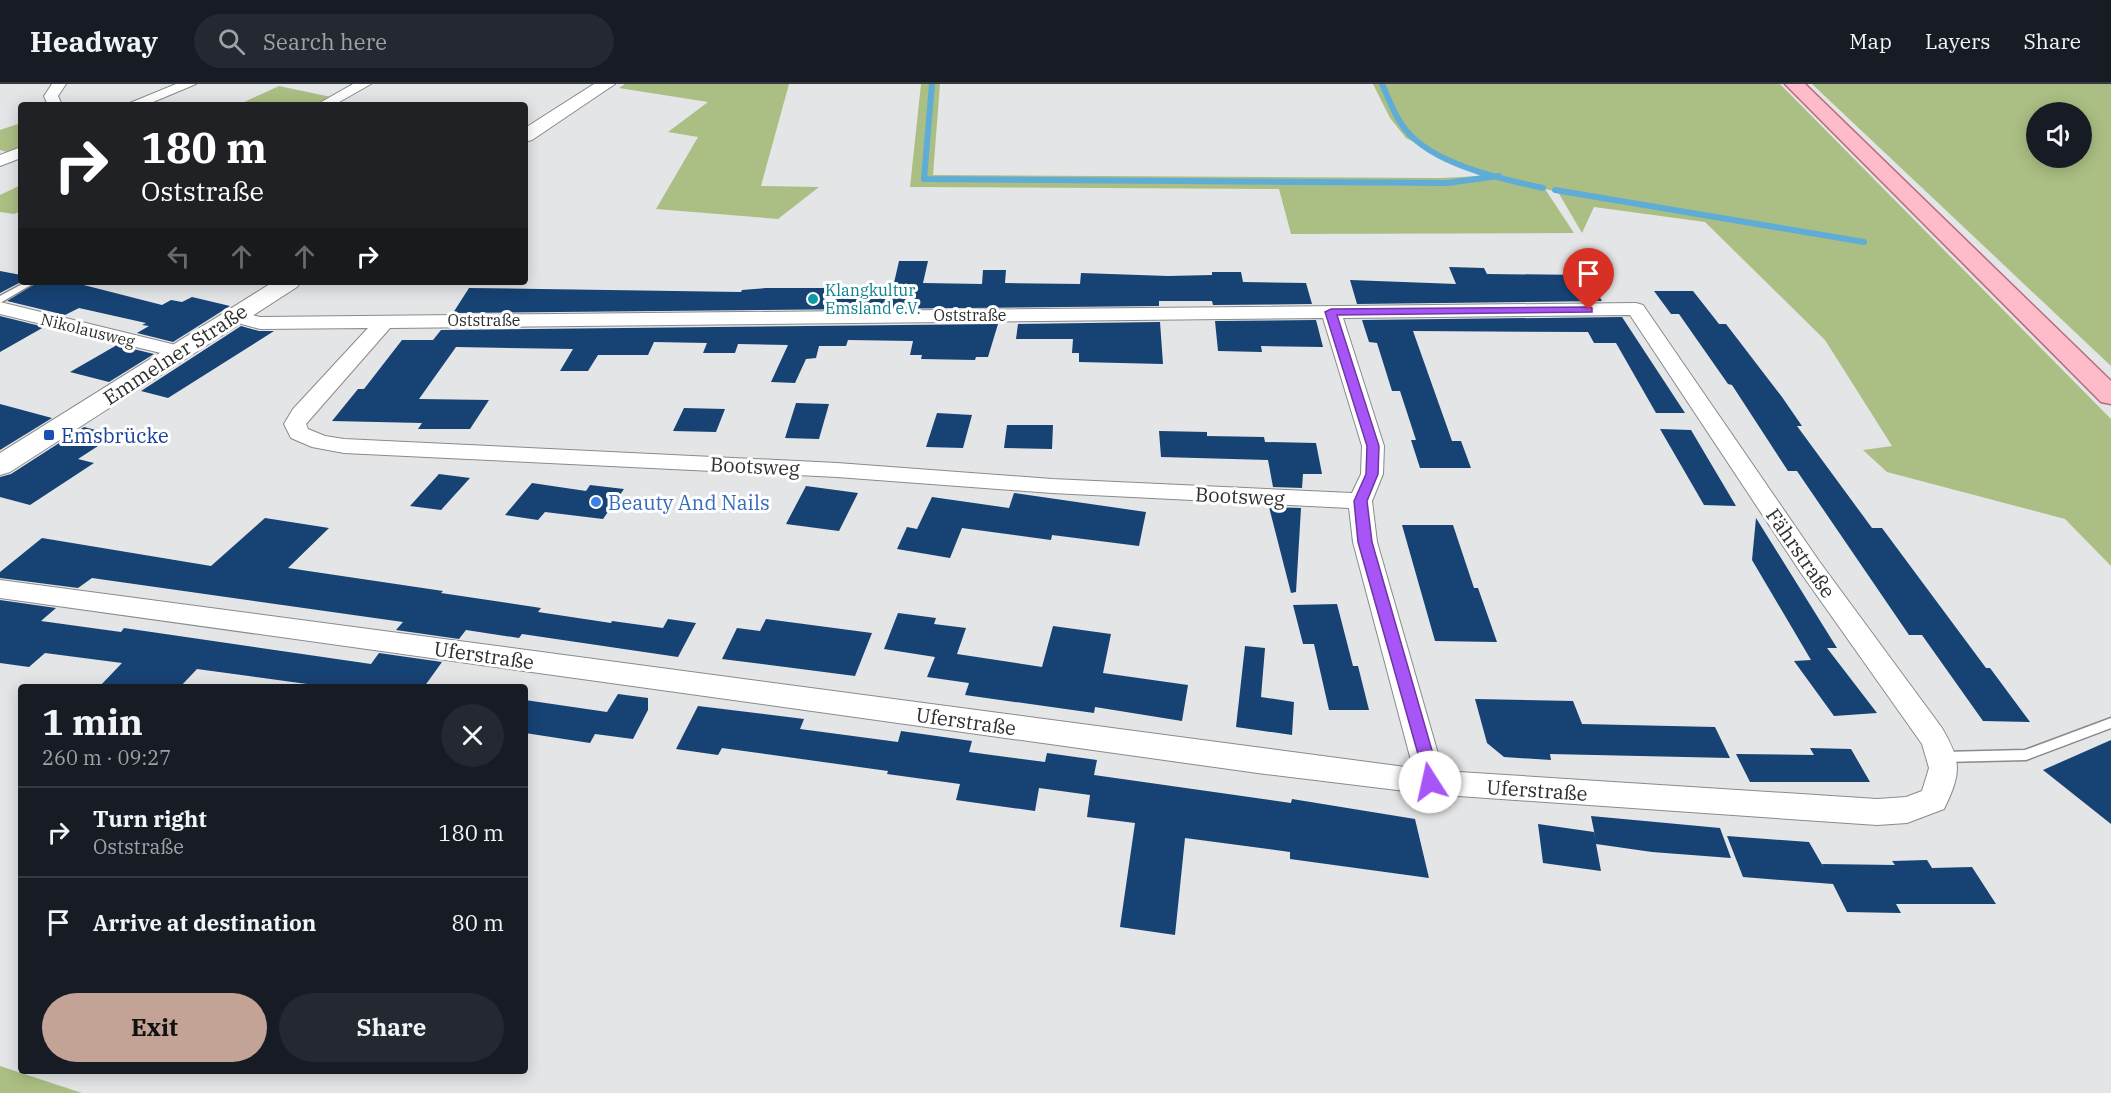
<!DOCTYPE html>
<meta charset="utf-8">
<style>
:root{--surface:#171b24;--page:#242831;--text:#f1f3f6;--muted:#9ea1a6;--line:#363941;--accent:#c2a395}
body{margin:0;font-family:"IBM Plex Serif",serif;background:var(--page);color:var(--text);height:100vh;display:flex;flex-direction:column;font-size:22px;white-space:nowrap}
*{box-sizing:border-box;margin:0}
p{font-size:20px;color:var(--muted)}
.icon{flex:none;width:33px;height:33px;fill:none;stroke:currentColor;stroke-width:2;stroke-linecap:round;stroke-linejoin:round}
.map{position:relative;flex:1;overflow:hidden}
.details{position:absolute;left:18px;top:600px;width:510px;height:390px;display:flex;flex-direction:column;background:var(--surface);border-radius:6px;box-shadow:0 3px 15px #0003}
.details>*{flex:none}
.banner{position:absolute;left:18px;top:18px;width:510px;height:183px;border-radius:6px;box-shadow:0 3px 15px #0003;background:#202124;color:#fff;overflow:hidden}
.buttons{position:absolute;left:2026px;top:18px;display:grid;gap:12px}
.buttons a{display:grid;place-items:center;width:66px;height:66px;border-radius:50%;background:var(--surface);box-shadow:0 3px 15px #0003;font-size:30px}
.pin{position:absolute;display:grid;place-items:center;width:51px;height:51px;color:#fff;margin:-62px -26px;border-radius:50% 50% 50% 0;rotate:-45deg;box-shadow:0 0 6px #0007}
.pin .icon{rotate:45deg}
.me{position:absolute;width:66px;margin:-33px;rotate:350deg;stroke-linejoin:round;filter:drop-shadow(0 0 4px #0008)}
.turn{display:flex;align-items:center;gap:21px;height:126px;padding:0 24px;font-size:27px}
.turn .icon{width:78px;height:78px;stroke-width:2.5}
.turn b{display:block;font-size:42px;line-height:51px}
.lanes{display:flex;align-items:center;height:57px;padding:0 24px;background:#0003;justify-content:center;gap:30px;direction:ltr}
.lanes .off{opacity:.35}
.round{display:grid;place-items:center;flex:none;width:63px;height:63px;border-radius:32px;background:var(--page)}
.overview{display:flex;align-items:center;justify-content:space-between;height:102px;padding:0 24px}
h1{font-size:36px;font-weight:700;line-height:45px}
.action{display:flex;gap:12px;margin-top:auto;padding:12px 24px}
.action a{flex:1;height:69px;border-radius:36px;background:var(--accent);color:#111;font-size:24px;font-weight:700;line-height:69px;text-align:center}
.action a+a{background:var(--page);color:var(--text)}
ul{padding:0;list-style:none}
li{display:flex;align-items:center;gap:18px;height:90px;padding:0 24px;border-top:2px solid var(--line)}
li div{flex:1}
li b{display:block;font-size:22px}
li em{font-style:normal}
header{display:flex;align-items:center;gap:36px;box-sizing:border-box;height:84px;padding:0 30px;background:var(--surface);border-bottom:2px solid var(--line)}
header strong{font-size:28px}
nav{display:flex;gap:33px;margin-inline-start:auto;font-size:21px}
.search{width:420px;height:54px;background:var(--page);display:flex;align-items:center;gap:15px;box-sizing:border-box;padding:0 21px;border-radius:33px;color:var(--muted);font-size:22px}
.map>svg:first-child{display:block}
.green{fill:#abbf84;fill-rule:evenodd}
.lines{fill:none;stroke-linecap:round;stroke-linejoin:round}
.stream{stroke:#5facd7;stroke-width:6}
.building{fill:#164274}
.service-casing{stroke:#898a8b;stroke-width:3}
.minor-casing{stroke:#898a8b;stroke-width:2}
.tertiary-casing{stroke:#898a8b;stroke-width:2}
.primary-casing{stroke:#b56c7c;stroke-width:3}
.service{fill:#fff;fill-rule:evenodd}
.minor{fill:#fff;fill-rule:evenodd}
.tertiary{fill:#fff;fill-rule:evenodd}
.primary{fill:#febbca;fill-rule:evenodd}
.route{fill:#a855f7;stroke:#6d37a1;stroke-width:1.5}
.culture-dot{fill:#0f9aa8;stroke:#fff;stroke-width:2}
.transit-dot{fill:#1a4fb4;stroke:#fff;stroke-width:2}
.shop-dot{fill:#3f7fe0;stroke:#fff;stroke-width:2}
.labels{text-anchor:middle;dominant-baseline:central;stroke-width:6;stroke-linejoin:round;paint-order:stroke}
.far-culture-label{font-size:16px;fill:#0d838f;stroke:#fff;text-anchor:start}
.far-street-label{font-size:16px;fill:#2d2e2e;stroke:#fff}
.street-label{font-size:20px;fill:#2d2e2e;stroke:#fff}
.transit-label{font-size:20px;fill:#164399;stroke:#fff;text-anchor:start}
.shop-label{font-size:20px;fill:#366cbe;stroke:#fff;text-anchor:start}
</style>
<header>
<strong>Headway</strong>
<div class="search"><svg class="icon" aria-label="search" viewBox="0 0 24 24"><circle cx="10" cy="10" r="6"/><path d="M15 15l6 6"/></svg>Search here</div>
<nav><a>Map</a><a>Layers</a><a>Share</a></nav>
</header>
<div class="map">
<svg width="2111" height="1009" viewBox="0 0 2111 1009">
<rect width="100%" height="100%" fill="#e4e5e6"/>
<path class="green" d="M625 0H789L761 102 819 103 778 135 656 125 698 53 668 48 708 18 619 4Z
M921 0H940L933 91 1441 94 1480 92 1406 54 1390 34 1373 0H1780L2111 335V482L2065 435 1887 388 1863 366 1892 362 1825 256 1705 138 1594 123 1582 149 1558 108 1545 105 1574 149 1291 150 1279 105 910 103Z
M1812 0H2111V282ZM2037 28H2082V74H2037Z
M279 2 331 13 314 21 242 19Z
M21 39V62L7 68 0 66V46Z
M21 101V127L14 130 0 128V111Z
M0 982 82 1009H0Z"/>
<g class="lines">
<path class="stream" d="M932 0 924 95 1447 99 1499 92
M1382 0C1389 15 1394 32 1405 45 1432 80 1501 95 1543 104
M1555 106 1864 158"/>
</g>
<path class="building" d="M899 177H928L923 199 982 200 983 186H1006L1005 199 1080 200 1081 189 1168 192 1212 191V188H1241L1243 198 1306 199 1312 220 1213 221 1212 217H1159V222L453 229 469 204 741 208 742 206 766 204H835L834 206 887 207 889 199H894Z
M1449 183 1484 184 1487 190 1586 191 1602 217 1357 220 1350 196 1456 200Z
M0 187 21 191V198L0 209Z
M38 198 63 200 72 198 162 221 171 216 182 218 192 213 230 222 173 258 137 249 149 242 142 241 146 239 79 224 65 231 7 217Z
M1654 207H1693L1719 240H1726L1782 313 1802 342H1797L1872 444H1882L1986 584H1990L2030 638 1983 637 1922 551H1909L1797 387H1788L1732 301 1728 300 1679 230H1671Z
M0 232 44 243 0 268Z
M1622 233 1685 329H1656L1616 259H1594L1588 248 1413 247 1452 357H1461L1471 384H1420L1411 356H1416L1400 307H1392L1377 259 1369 258 1362 236Z
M1316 236 1323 263 1261 262 1262 268 1218 267 1215 237Z
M1160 238 1163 280 1079 278V269H1072L1073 255H1016L1018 240Z
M998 240 988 273H976L975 276 921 275 922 271H910L913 257 848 256 846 262H819L816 274 806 275 795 299 771 298 788 261 738 260 735 269H703L707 259 654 258 648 271H598L588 287H560L573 265 456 263 419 315 489 316 470 345H418L422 339 332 337 358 305H364L402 256H433L441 246Z
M241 242 259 247H274L168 314 141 307Z
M117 261 154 270 109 298 70 288Z
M796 319 829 320 819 355 785 354Z
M0 320 52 334 0 366Z
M684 324 725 325 716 348 673 347Z
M937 329 972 331 963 364 926 363Z
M1007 341H1053L1052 365 1004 364Z
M84 343 115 351 78 375 94 379 30 421 0 413V393L11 390Z
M1660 345 1691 346 1736 422 1704 421Z
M1159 347 1207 348V352L1264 353 1265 358 1316 359 1322 390H1303L1302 404 1273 403 1268 376 1161 373Z
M439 390 470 394 441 426 410 422Z
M532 399 586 407 590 401 624 405 603 435 545 428 538 436 505 431Z
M806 402 858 409 839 447 786 440Z
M1014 409 1146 428 1139 462 1052 451 1051 456 962 444 950 474 897 465 907 443 917 445 932 413 1009 424Z
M1269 423 1301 424 1296 508 1291 509Z
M265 434 329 444 288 484 443 507 441 509 541 524 538 528 611 539 612 537 663 544 668 535 696 539 678 573 522 550 519 554 466 546 459 555 396 546 403 538 92 494 78 504 0 494V488L42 454 211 482Z
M1756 434 1837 564H1827L1877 629 1834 632 1794 577 1811 576 1752 476Z
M1402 441H1453L1474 504H1478L1497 558 1435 557Z
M0 516 56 524 41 537 121 548 124 544 371 580 379 569 442 578 424 603H329L197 585 180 603H99L122 579 45 569 29 583 0 579Z
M1337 520 1353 582H1358L1369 626H1329L1314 560H1303L1293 521Z
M898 529 936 534 934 540 966 544 957 570 1042 583 1053 542 1111 550 1103 589 1188 601 1182 637 1095 623 1094 629 965 611 969 599 927 593 935 573 884 565Z
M766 535 872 549 855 592 722 575 737 544 760 547Z
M1245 562 1265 564 1261 613 1294 618 1292 651 1236 643Z
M618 610 648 614V626L633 655 595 650 590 659 525 649V616L607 628Z
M1475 615 1573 617 1582 640 1715 643 1730 674 1550 670 1551 676 1504 673 1487 659Z
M698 622 804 635 800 645 898 658 901 647 972 657 969 668 1045 678 1047 669 1097 676 1094 691 1291 719 1292 715 1415 735 1429 794 1290 775V768L1185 754 1175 851 1120 843 1135 739 1087 733 1090 711 1039 704 1035 727 956 716 960 700 887 690 888 687 722 664 718 671 676 665Z
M2111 656V740L2043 686Z
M1810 664 1851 665 1870 698H1750L1736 670 1814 671Z
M1591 732 1720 744 1731 774 1652 768 1596 760 1601 787 1543 779 1538 740 1594 748 1596 757Z
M1727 752 1809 758 1824 784 1822 780 1895 781 1892 777 1927 776 1932 784 1972 783 1996 820H1896L1901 829 1847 828 1833 800 1743 793Z"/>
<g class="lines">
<defs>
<path id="service" d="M26 198H36L0 219V212Z
M2111 634V644L2026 676 1944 678 1939 677 1937 673 1939 669 1944 668 2025 666Z"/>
<path id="minor" d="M52 0H66L58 12 62 21H48L44 12Z
M176 0H196L146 21H125Z
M353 0H371L334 21H316Z
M21 63V74L0 82V71Z
M0 218 184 263 187 267 184 271 177 273 0 230Z
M1636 219 1643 221 1819 477 1942 644C1962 678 1961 690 1944 725L1907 739 1877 741 1430 710 1265 690 0 514V496L1413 684 1353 458 1349 424 1052 409 837 393 344 369 312 363 291 354 284 340 293 325 368 244 260 245 227 236 224 232 234 226 260 233ZM1630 231 1801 489 1922 660 1929 684 1922 707 1906 713 1877 715 1443 687 1377 458 1372 417 1383 390 1384 362 1343 234ZM1323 234 1362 362 1361 390 1352 409 1052 395 837 379 344 355 325 352 308 345 306 340 390 244Z"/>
<path id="tertiary" d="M594 0H615L532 56 525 58V44Z
M273 198H301L297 203 10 388 0 391V369Z"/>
<path id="primary" d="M1785 0H1805L2111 297V320L2101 318Z"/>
</defs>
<use href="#service" class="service-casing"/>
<use href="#minor" class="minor-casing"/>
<use href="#tertiary" class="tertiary-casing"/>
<use href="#primary" class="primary-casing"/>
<use href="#service" class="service"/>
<use href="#minor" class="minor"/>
<use href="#tertiary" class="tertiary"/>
<use href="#primary" class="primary"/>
</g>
<path class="route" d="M1589 223 1592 224V228L1337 231 1379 362 1378 390 1367 417 1372 458 1433 670 1438 698 1430 705 1422 698 1418 670 1358 458 1354 417 1366 390 1367 362 1325 228 1331 225Z"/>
<circle class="culture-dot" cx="813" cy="215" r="6"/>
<rect class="transit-dot" x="43" y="345" width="12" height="12" rx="3"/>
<circle class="shop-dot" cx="596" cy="418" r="6"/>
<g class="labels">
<g class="far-culture-label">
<text x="825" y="206">Klangkultur<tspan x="825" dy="18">Emsland e.V.</tspan></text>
</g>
<g class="far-street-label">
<text x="970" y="231">Oststraße</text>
<text x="484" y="236">Oststraße</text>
<text transform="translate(88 246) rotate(14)">Nikolausweg</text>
</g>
<g class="street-label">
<text transform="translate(175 270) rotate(-33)">Emmelner Straße</text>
<text transform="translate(755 382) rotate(3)">Bootsweg</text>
<text transform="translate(1240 412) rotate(3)">Bootsweg</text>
<text transform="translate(1801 469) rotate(55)">Fährstraße</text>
<text transform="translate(484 571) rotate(8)">Uferstraße</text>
<text transform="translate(966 637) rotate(8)">Uferstraße</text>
<text transform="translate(1537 706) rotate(4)">Uferstraße</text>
</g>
<g class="transit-label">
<text x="61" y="351">Emsbrücke</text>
</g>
<g class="shop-label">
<text x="608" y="418">Beauty And Nails</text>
</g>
</g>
</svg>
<div class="buttons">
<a><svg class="icon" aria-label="sound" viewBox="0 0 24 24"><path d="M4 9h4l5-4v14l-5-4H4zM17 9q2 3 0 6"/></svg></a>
</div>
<div class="pin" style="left:1589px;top:226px;background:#d93025"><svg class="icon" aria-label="arrive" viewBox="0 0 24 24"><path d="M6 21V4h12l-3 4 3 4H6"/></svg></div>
<svg class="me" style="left:1430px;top:698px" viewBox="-20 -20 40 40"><circle r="19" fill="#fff"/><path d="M0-13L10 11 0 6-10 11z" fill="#a855f7"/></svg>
<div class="banner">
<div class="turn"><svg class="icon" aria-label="right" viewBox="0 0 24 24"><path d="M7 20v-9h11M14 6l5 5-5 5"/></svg><div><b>180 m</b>Oststraße</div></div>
<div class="lanes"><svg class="icon off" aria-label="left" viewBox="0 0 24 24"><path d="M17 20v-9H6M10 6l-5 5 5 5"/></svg><svg class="icon off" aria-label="ahead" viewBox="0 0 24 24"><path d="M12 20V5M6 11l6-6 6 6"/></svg><svg class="icon off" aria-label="ahead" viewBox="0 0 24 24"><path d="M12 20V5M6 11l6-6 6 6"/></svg><svg class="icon" aria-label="right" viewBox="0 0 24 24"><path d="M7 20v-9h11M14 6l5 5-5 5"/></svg></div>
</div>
<section class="details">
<div class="overview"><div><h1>1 min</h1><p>260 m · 09:27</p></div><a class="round"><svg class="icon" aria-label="close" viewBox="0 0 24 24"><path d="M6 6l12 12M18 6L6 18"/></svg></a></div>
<ul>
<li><svg class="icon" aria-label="right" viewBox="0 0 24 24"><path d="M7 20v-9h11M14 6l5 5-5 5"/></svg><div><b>Turn right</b><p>Oststraße</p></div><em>180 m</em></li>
<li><svg class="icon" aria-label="arrive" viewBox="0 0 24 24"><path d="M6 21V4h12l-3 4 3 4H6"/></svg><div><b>Arrive at destination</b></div><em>80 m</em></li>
</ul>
<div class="action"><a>Exit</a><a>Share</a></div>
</section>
</div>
